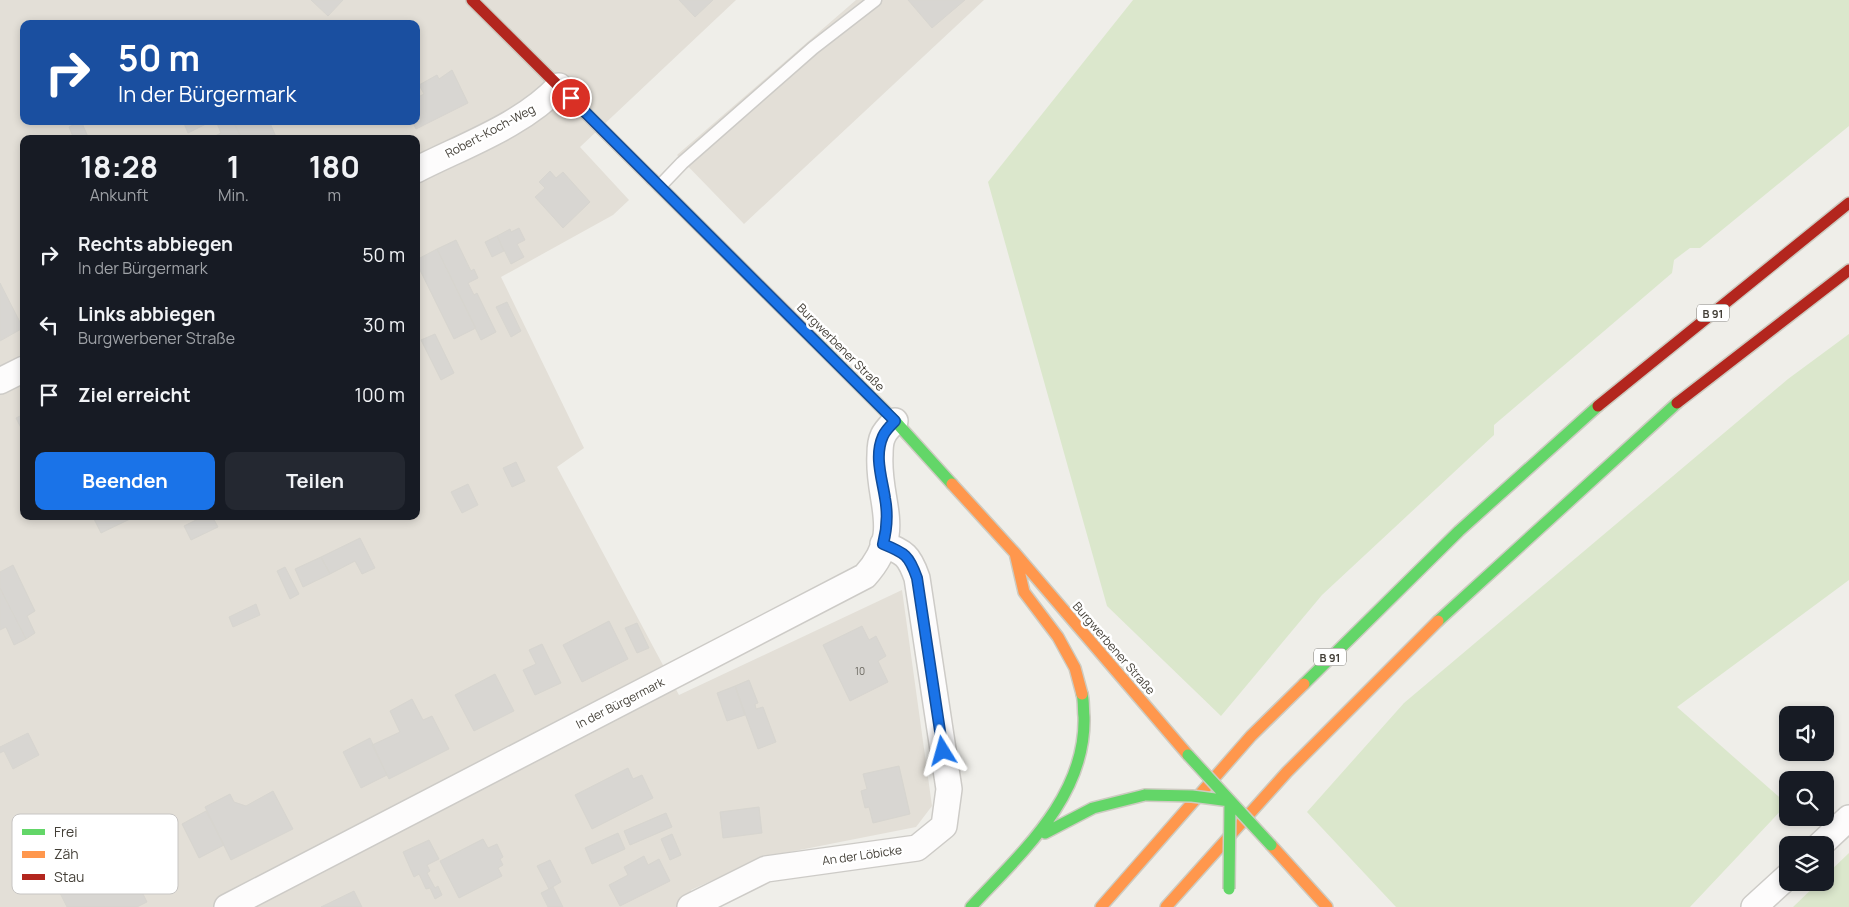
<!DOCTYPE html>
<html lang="de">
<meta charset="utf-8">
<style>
:root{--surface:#171b24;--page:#242831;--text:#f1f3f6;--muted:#9ea1a6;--accent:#1a73e8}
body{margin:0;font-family:Manrope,sans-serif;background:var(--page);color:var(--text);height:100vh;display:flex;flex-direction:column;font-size:19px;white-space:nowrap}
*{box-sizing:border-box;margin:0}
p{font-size:16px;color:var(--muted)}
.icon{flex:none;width:28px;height:28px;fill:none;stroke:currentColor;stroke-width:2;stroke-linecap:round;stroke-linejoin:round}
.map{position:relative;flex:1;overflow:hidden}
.sheet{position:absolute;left:20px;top:135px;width:400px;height:385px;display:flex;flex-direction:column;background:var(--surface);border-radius:10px;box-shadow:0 2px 8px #0003}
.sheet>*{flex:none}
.banner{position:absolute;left:20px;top:20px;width:400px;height:105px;border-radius:10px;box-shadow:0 2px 8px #0003;background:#1a4fa0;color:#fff;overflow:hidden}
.tools{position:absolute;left:1779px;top:706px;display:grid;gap:10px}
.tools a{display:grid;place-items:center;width:55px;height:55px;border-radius:10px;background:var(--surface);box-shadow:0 2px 8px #0003;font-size:25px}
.pin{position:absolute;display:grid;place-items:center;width:42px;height:42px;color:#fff;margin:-21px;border:2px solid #fff;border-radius:50%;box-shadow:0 1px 5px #0007}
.me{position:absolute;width:55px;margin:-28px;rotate:352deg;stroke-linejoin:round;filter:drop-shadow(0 0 4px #0008)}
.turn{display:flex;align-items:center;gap:18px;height:105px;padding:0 15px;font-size:22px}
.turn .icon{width:65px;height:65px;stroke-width:2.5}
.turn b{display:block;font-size:35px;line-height:42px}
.eta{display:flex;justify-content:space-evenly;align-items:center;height:85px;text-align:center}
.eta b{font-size:30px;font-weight:700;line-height:35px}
.button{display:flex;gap:10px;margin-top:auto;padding:10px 15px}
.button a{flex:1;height:58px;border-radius:10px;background:var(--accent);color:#fff;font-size:20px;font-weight:700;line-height:58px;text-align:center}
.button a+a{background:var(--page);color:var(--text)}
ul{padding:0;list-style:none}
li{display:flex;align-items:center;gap:15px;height:70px;padding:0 15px}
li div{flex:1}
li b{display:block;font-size:19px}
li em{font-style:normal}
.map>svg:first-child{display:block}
.residential{fill:#e3dfd7;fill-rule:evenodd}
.green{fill:#dbe7cc}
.building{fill:#d8d6d2;stroke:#d7d5cf}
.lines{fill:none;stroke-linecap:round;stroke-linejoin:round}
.lane-casing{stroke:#cdcbc7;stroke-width:15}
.street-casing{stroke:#cdcbc7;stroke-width:28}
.fast-casing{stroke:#cdcbc1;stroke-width:14}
.slow-casing{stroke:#cdcbc1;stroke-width:14}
.jam-casing{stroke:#cdcbc1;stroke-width:14}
.lane{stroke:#fdfcfc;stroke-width:12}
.street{stroke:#fdfcfc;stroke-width:25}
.fast{stroke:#63d668;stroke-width:11}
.slow{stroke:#ff974d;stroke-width:11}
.jam{stroke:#b3261e;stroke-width:11}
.fast-bridge-casing{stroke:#cdcbc1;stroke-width:14;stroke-linecap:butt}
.fast-bridge{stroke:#63d668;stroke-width:11}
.route-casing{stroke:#114b97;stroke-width:12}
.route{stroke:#1a73e8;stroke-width:9}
.labels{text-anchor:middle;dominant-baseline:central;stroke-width:5;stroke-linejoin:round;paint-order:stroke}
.number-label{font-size:10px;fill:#69665e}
.shield{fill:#fff;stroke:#7b7973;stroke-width:1}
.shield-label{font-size:11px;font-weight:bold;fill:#433f37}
.street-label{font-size:12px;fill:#433f37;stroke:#fff}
.key{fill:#fff;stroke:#c7c5c3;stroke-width:1}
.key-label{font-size:14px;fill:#433f37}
</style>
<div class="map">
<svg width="1849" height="907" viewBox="0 0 1849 907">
<rect width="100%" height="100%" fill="#efeee9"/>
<path class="residential" d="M0 0H736L580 147 629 200 613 215 501 277 584 448 557 467 679 695 902 590 932 806 916 827 764 857 691 890V907H0ZM24 24H416V121H24ZM24 139H416V516H24Z
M856 0H984L744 224 677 155Z"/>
<path class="green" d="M1133 0H1849V126L1700 248H1690L1674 260 1672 273 1494 425V435L1322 595 1221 716 1107 606 988 182Z
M1849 334V580L1677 707 1787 804 1690 907H1396L1307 812 1404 703 1788 379Z
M1849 853V907H1793L1818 883 1825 882V876Z"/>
<path class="building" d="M311 0H343L328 16Z
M679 0H713L695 17Z
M908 0H965L932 28Z
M452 70 468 103 416 129 412 121H416V98L424 94 419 85 437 75 439 79Z
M81 121 89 139H74L69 127Z
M183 121H212L188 133Z
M216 121H233L242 139H217L215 136 221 133Z
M233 121H269L277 139H242Z
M550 171 556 178 563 172 590 202 563 228 535 197 545 188 539 182Z
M519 228 525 240 517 244 524 257 511 264 497 236 510 229 511 232Z
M497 236 504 251 492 257 485 242Z
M456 240 471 271 474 269 478 278 468 283 474 295 477 293 496 332 481 340 437 249Z
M437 249 476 328 454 339 416 262V260Z
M0 283 23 328 0 341Z
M507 302 521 331 511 337 496 307Z
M435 334 454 373 441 380 421 340Z
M24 414V434L16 418Z
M516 462 525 481 512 487 503 468Z
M468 484 478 505 462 513 451 492Z
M95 516H128L130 519 101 533 93 517Z
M204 516H212L218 527 191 540 184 526Z
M360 538 375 568 362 574 355 561 330 574 321 557Z
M321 557 330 574 303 587 295 569Z
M13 565 35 611 27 616 35 633 26 639 0 588V572Z
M285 567 299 594 290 599 277 571Z
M0 588 26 639 14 645 6 627 0 630Z
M256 604 260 615 233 627 229 617Z
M609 621 628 659 582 682 563 645Z
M637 623 649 648 637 653 625 628Z
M862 626 869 640 876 636 886 656 878 661 888 682 850 701 823 645Z
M542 644 561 683 535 695 523 670 536 664 529 650Z
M495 674 514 711 474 731 455 695Z
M749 680 758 703 755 704 756 709 763 707 776 742 758 749 735 686Z
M735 686 745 715 727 721 717 693Z
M412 699 423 720 432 716 449 749 389 779 372 745 400 732 390 711Z
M28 733 39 755 13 769 4 751 0 753V747Z
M370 738 387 775 361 788 343 752Z
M899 766 910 814 873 823 869 807 865 808 861 791 867 789 863 774Z
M628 768 633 779 642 775 653 798 592 829 575 795Z
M273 791 293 829 231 860 205 807 230 794 234 802 246 806Z
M759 807 762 833 723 838 720 812Z
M206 811 224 845 199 858 182 824Z
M666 813 672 827 630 845 624 831Z
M618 833 625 849 592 864 585 848Z
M672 834 681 855 670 860 661 839Z
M483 839 488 848 497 844 503 857 500 859 503 865 498 868 502 876 459 898 440 861Z
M429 840 439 859 427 865 430 871 427 873 435 888 438 886 442 895 435 899 430 888 426 889 419 874 414 877 403 852Z
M644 856 648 865 659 859 670 881 620 906 609 885 628 875 624 867Z
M550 860 561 882 549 889 537 866Z
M81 863 88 876 98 879 128 864 147 902 137 907H67L52 877Z
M553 887 563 907H548L541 893Z
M354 891 362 907H321Z"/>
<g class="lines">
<defs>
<path id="lane" d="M660 186 682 163 813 48 875 0"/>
<path id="street" d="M416 170C463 146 523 125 559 86
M0 381 24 369
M1820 845 1849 818
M227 907 865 576C905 532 877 503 880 455 880 449 880 442 883 436 885 431 891 425 895 421
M690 907 766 869 917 848 944 826 949 789 917 578C909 555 905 553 883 544
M1754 907 1788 876"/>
<path id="fast" d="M813 339 895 421 952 484
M1438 621 1677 403
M1304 684 1459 531 1598 406
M1045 833 1093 808 1145 795
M971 907C1021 853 1086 797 1084 717 1083 709 1084 701 1082 694"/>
<path id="slow" d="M652 179 813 339
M952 484 1015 553 1188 755
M1015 553 1024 592 1058 637 1075 668 1082 694
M1271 845 1327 907
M1101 907 1251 736 1304 684
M1166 907 1287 772 1438 621"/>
<path id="jam" d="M472 0 652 179
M1677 403 1849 270
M1598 406 1849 203"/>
</defs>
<use href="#lane" class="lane-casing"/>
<use href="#street" class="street-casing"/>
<use href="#fast" class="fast-casing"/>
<use href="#slow" class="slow-casing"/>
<use href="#jam" class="jam-casing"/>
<use href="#lane" class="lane"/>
<use href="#street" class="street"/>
<use href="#fast" class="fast"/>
<use href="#slow" class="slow"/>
<use href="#jam" class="jam"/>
<defs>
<path id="fast-bridge" d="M1188 755 1271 845
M1145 795 1192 796 1230 801 1229 889"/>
</defs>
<use href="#fast-bridge" class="fast-bridge-casing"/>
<use href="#fast-bridge" class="fast-bridge"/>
</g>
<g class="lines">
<defs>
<path id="route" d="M571 98 895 421C891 425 885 431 883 436 874 456 882 478 885 498 888 514 887 529 883 544 905 553 909 555 917 578L943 751"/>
</defs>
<use href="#route" class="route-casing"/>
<use href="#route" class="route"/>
</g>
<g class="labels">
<g class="number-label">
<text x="860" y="671">10</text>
</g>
<g class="shield">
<rect x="1697" y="304.5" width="32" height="17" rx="4"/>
<rect x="1314" y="648.5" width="32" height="17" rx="4"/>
</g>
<g class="shield-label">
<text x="1713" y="313">B 91</text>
<text x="1330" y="657">B 91</text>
</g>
<g class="street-label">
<text transform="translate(490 131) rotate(-28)">Robert-Koch-Weg</text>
<text transform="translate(841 347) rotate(45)">Burgwerbener Straße</text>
<text transform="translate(1114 648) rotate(49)">Burgwerbener Straße</text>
<text transform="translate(620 703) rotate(-27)">In der Bürgermark</text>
<text transform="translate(862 855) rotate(-8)">An der Löbicke</text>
</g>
</g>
<rect x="12" y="814" width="166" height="80" rx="8" class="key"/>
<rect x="22" y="829" width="23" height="6" fill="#63d668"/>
<rect x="22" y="851" width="23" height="7" fill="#ff974d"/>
<rect x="22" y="874" width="23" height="6" fill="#b3261e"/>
<g class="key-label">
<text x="54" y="837">Frei</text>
<text x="54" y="859">Zäh</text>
<text x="54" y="882">Stau</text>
</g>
</svg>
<div class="tools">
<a><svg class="icon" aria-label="sound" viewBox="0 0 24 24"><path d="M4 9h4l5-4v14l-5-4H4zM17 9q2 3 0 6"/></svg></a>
<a><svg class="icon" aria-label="search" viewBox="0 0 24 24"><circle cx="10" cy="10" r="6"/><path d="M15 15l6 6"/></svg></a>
<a><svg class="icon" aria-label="layers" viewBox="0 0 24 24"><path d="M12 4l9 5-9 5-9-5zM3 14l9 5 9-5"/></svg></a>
</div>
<div class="pin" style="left:571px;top:98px;background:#d93025"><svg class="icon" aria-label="arrive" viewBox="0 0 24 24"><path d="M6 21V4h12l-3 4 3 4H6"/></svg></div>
<svg class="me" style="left:943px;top:751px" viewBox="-20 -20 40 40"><path d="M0-17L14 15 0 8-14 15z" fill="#1a73e8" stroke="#fff" stroke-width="4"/></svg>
<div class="banner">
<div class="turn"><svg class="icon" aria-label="right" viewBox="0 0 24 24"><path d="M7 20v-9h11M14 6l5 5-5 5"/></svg><div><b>50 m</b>In der Bürgermark</div></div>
</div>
<section class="sheet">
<div class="eta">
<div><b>18:28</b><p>Ankunft</p></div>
<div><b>1</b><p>Min.</p></div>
<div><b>180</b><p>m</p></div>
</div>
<ul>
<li><svg class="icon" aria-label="right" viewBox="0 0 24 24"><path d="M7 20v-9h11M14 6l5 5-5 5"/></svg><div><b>Rechts abbiegen</b><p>In der Bürgermark</p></div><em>50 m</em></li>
<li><svg class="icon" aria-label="left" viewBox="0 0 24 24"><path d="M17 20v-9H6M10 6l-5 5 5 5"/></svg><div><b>Links abbiegen</b><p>Burgwerbener Straße</p></div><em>30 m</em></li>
<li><svg class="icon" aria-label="arrive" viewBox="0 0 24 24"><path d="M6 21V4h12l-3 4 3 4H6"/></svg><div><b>Ziel erreicht</b></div><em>100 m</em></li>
</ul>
<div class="button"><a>Beenden</a><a>Teilen</a></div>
</section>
</div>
